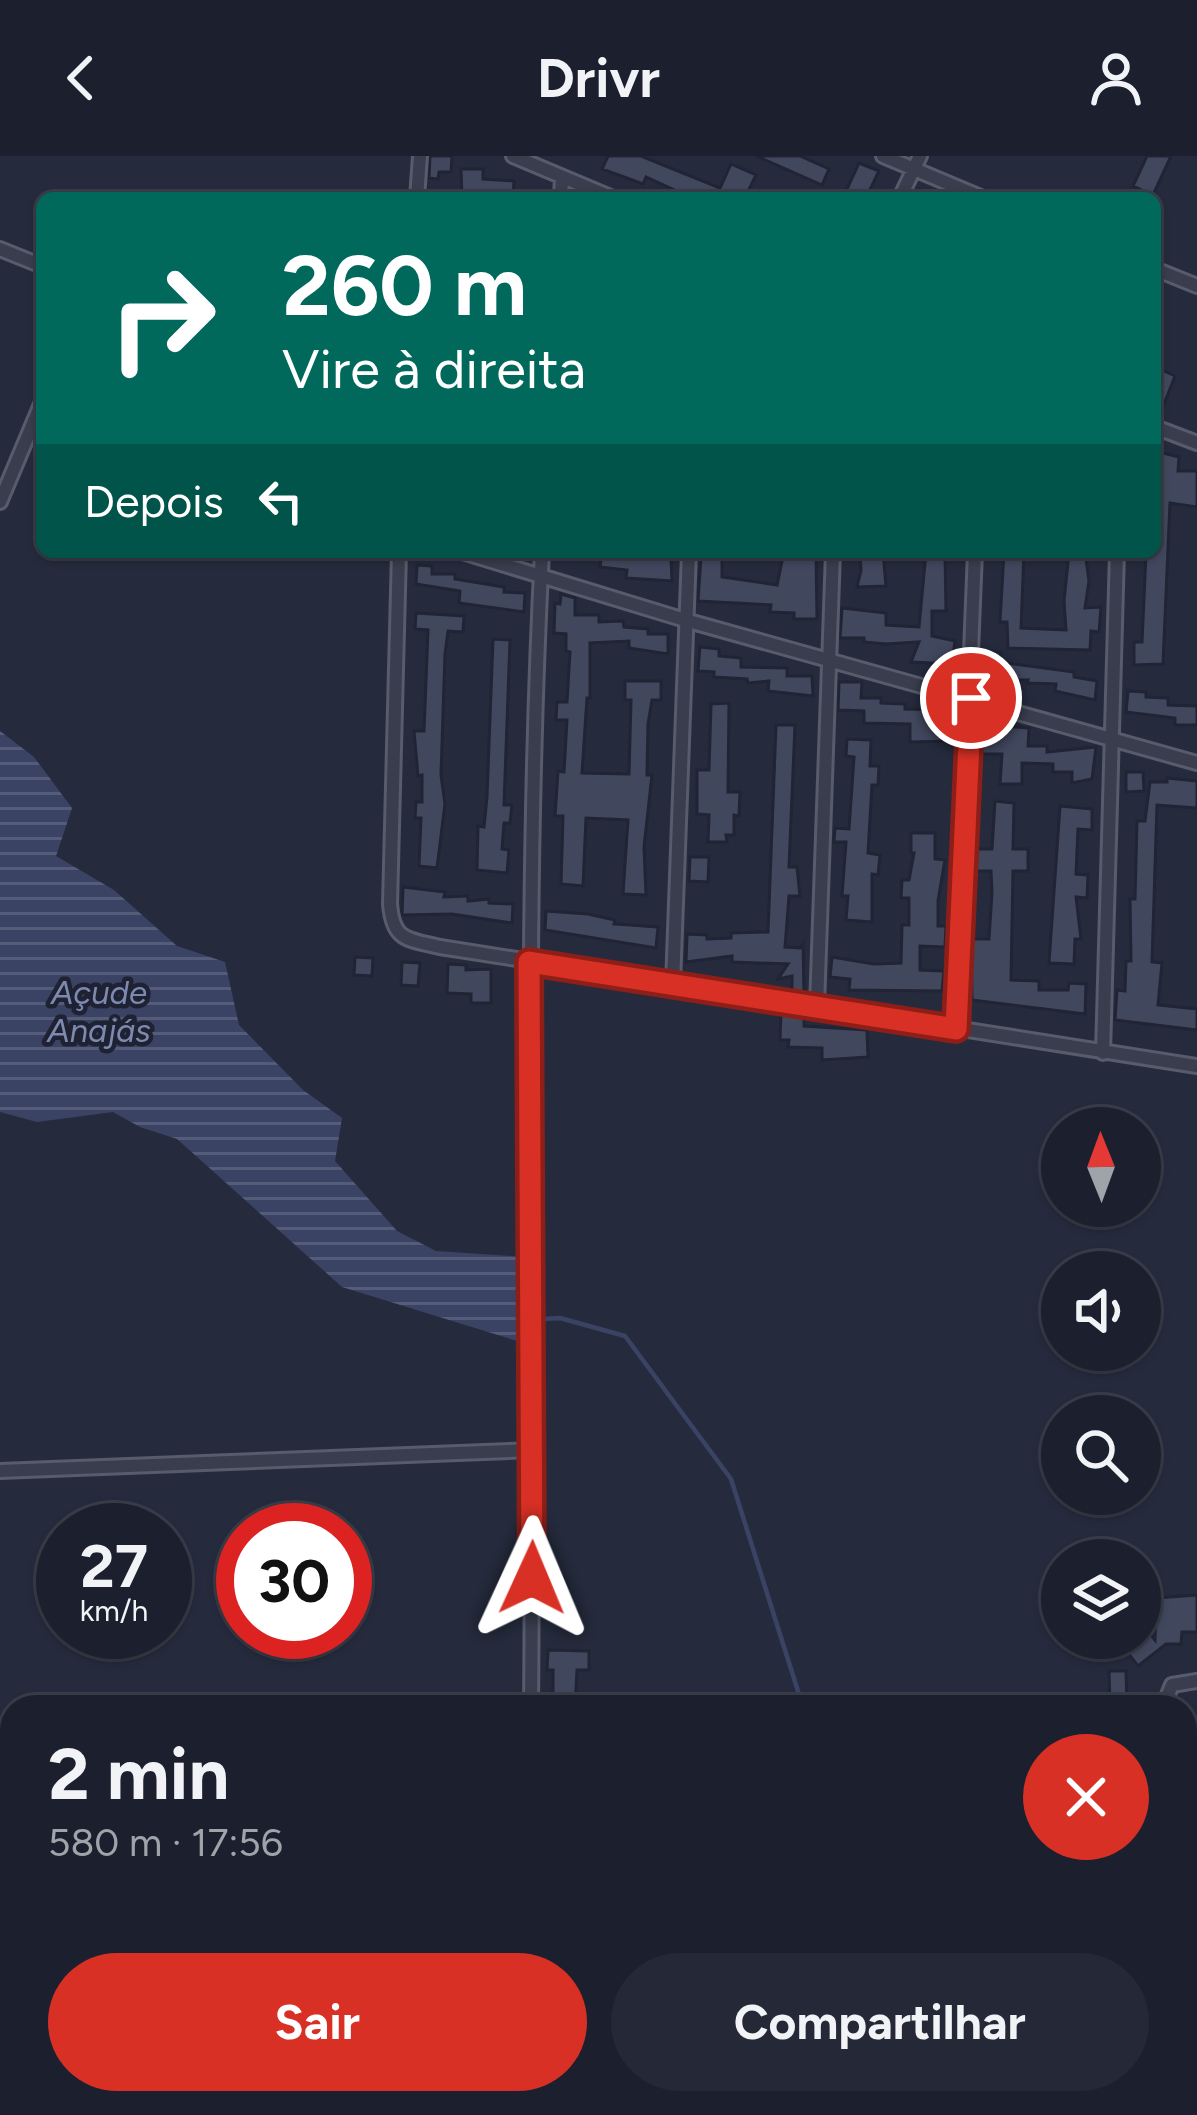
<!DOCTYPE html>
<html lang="pt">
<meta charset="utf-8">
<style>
:root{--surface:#1c202e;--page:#252836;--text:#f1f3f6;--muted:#a0a3aa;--line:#3a3e4a;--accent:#d93025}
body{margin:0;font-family:Figtree,sans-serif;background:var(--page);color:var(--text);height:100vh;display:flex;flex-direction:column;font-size:45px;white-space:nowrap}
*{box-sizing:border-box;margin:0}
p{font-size:39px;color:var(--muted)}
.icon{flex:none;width:66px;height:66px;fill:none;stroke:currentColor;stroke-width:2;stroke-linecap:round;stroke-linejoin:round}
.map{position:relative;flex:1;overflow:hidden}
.sheet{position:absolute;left:0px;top:1539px;width:1197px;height:420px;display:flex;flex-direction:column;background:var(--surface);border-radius:36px 36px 0 0;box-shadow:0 3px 9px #0004,0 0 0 3px var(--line)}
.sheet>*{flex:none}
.top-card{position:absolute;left:36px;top:36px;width:1125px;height:366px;border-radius:18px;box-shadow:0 3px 9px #0004,0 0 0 3px var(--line);background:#00695c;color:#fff;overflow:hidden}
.needle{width:78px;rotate:359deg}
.tools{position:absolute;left:1041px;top:951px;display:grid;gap:24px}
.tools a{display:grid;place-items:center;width:120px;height:120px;border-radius:50%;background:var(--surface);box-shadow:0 3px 9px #0004,0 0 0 3px var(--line);font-size:60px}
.speed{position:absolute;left:36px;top:1347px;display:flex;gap:24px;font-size:60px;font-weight:700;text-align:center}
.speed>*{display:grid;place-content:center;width:156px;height:156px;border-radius:50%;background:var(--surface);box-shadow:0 3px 9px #0004,0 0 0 3px var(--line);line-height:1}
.speed small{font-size:30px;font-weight:400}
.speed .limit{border:18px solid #d22;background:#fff;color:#111}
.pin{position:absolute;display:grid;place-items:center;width:102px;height:102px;color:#fff;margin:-51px;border:6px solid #fff;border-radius:50%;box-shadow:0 3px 12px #0007}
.me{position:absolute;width:132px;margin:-66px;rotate:1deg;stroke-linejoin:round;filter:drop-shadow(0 0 9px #0008)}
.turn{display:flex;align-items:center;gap:42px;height:252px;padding:0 48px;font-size:54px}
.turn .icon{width:156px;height:156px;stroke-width:2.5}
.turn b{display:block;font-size:84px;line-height:102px}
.then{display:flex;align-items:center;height:114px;padding:0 48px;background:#0003;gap:24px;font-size:45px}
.round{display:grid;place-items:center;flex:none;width:126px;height:126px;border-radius:63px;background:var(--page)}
.summary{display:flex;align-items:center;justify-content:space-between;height:204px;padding:0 48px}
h1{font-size:72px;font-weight:700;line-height:90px}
.primary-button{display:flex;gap:24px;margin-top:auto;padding:24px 48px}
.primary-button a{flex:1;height:138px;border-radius:72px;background:var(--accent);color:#fff;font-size:48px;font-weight:700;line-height:138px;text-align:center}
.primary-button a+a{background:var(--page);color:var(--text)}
header{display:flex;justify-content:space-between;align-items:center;height:156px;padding:0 48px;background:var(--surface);font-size:54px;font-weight:700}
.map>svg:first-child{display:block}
.water{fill:url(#water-rules)}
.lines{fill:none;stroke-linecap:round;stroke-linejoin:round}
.stream{stroke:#3a4364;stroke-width:4.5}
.building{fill:#41475d;stroke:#202434;stroke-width:3}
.street-casing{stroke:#575b6b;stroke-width:18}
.path{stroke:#45545b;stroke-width:3;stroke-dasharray:9 9;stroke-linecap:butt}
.street{stroke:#393d4d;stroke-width:12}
.route-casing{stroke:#8d1f18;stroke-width:30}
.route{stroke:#d93025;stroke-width:21}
.labels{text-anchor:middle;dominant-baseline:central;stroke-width:9;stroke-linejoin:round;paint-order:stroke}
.water-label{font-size:33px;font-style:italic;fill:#7e89af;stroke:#1e2232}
</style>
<header><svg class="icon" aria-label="back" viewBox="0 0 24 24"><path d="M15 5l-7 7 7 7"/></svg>Drivr<svg class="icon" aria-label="person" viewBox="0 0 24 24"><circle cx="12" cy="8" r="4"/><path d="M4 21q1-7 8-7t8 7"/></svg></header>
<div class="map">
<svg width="1197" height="1959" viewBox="0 0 1197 1959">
<defs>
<pattern id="water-rules" width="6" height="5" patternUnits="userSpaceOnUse" patternTransform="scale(3)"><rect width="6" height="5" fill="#3a4364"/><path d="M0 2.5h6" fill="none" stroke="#545c79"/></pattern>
</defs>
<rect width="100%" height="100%" fill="#252b3d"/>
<path class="water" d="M0 575 34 601 72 652 56 700 114 734 177 790 225 806 239 869 303 934 342 962 335 1005 397 1075 436 1095 525 1101 517 1185 342 1131 177 983 140 971 113 956 37 966 0 956Z"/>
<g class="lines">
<path class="stream" d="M522 1164 560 1162 625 1180 731 1323 803 1551
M1185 1664 1197 1665
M1185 1880 1197 1884"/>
</g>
<path class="building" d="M430 0H452L451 16H439L438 23 429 22Z
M608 0H641L720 32 731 8 756 19 745 42H692L646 21 643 28 602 13Z
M756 0H800L829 13 822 29Z
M1147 0H1171L1153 39 1133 30Z
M859 7 879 15 866 42H843Z
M461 13H483V23L514 25 513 42H462Z
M1155 211 1175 220 1159 261H1155Z
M1155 295 1179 301 1178 315H1197V351L1170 347 1163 508 1134 509V486H1142L1146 398H1155Z
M602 396H647L646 402 671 401 672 425 626 422 627 414 600 411Z
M784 396H816L817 463H794V457L770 456 771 449 698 445 701 401H722V421L777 429Z
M860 396H883L886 430 857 431 861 414Z
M926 396H945L946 455H932V480L955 485 952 508 911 506 919 486 886 488 864 486V482H840L842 452 886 457V469L919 471Z
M1004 396H1024L1021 472 1066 474 1064 445 1069 396H1085L1089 425 1085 452 1101 451 1099 476 1091 475 1090 494 1008 492 1007 466H1000Z
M417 409 432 410V418H455V423L504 431V436L525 437 524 456 459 447 460 435 416 428Z
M561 438 575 442V459H599V466L623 465 624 471 648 473V478H668V498L629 492V485L590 487V542H587L582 617 629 618 631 544H625V525H661V544H652L648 568 647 619H652L644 691 646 739 623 738 628 664 586 662 583 730 561 728 563 660H555L558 615 564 616 567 564H556L557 546H567L570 496 566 495V478L554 477 555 447 560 448Z
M416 457 464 460 463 476 448 475 445 498 441 619 445 648 437 712 419 710 421 662H415L416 646H422V619L418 620 414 575H424L428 474 415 473Z
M493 483 510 484 504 649H512L510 667H504L502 693 509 694 507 717 477 714 478 670 484 671 487 641Z
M700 491 719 493V500L741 502V511L787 512V520H812L813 540 768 535 769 525 748 527 747 523 714 521V516L698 515Z
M985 496H1000V506L1074 516V521L1097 525 1095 544 1055 535 1056 528 1027 527 1028 524H1009V518L982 517Z
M839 526H862L861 542H881V547L905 548V553L951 554 952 585 910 586V568L864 567V555L838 554Z
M1128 535 1146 536V541L1168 542V549L1197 550V569H1175V562L1126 556Z
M729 547 728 636H740L739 660 734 659V679H726L727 686H708L709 659 697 658V614H709L711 548Z
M979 562H998L1000 570 1029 572 1028 590H1047V596L1096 591 1092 623 1072 627V616H1053V608L1022 607V628H1000L1002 598H979Z
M776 569H795L789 711H797L800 740H789L785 791 800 792 803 788 804 838 792 836V820L778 823 788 808 732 806V800L686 806 687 778 707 779V783L731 782V777L768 776Z
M847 583 871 584 870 610H879L878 629H872L868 697 880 699 878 719 872 718V766L846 764 848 740H842L846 686H834L835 672 849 673 854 601 846 600Z
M1126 616H1143L1144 635 1126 636Z
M1167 622 1197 625V652L1157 649 1152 806 1162 807 1158 849 1197 853V874L1115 864 1117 834 1125 835 1126 805H1131L1130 743H1135L1137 665H1145L1150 626H1167Z
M995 645 1014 647 1013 693H1028V715H1013L1011 824 1039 825V834H1068L1069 827 1086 828 1085 858 972 844 971 783H989L992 737 991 715H973L974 693H992Z
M1060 650 1092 653V674L1078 673 1076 718 1088 719 1087 742 1076 741 1081 783H1075L1074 808 1049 807Z
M911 677H935V703L945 704 938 745V770H946L945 791 920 790V814L944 815 942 835 849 834 850 823 830 821 832 801 874 808 901 807 902 769H909V742H901L902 724H909L914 697H911Z
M690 701H709L708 726 689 725Z
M403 731 445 736 444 741 468 740V745L489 743V747L513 748 512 767 452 758 402 759Z
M546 755 588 758 615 764 614 768 658 771 656 792 545 774Z
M355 801 373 802 372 820 354 819Z
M402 806 420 807 418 830 401 829Z
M448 808 466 809V814L491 813V847H471V838L447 837Z
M781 855 804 859V870L867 874 868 901 822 904V892L788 891 789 884H780Z
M1197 1439V1476H1182L1181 1488H1166L1138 1510 1123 1491 1140 1482V1466L1155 1484 1156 1442Z
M548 1494 589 1495V1514H577L575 1551H553V1514H547Z
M1109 1515H1126L1127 1551H1110Z
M1185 1736 1197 1737 1195 1772H1185Z
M1185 1792H1197V1853L1185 1854Z
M0 1895H12V1949H0Z
M554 1947 595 1956V1959H551Z
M754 1947H783L782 1959H753Z"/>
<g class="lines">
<defs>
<path id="street" d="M513 0 613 42
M883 0 983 42
M417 42 420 0
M561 42 562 21
M900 42 920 0
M0 93 42 110
M1155 113 1197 130
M1155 271 1197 287
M0 346 42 246
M399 396 390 748C393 785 407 783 440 791L1197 910
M462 396 685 464 1197 607
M673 828 689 396
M817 850 833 396
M956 873 975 396
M1103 897 1117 396
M0 1315 533 1294
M531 1551C535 1166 522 781 542 396
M1163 1551 1172 1529 1197 1525
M0 1766H12
M1185 1782H1197
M1167 1947V1959
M522 1959 523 1947
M802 1959 805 1947"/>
</defs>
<use href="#street" class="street-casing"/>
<path class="path" d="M279 1959V1947"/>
<use href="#street" class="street"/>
</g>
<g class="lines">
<defs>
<path id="route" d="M532 1422 529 806 956 873 971 542"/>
</defs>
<use href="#route" class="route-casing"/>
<use href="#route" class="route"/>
</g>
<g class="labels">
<g class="water-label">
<text x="99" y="836">Açude<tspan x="99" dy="38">Anajás</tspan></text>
</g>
</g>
</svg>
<div class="tools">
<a><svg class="needle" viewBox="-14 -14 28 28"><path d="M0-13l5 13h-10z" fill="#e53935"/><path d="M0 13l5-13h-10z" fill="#a0a3aa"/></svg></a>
<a><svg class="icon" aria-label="sound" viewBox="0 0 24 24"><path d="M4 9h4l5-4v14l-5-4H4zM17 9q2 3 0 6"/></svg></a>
<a><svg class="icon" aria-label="search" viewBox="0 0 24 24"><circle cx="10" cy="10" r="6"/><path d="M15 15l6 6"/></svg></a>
<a><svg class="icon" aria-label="layers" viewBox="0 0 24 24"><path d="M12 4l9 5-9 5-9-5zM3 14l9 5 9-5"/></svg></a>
</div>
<div class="speed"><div>27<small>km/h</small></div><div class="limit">30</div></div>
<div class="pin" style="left:971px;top:542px;background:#d93025"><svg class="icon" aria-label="arrive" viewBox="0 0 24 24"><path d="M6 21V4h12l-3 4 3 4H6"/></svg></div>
<svg class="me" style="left:532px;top:1422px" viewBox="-20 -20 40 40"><path d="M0-17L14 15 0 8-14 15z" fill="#d93025" stroke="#fff" stroke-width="4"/></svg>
<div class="top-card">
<div class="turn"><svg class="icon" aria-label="right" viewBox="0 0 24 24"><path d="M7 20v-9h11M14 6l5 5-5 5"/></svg><div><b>260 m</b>Vire à direita</div></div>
<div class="then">Depois<svg class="icon" aria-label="left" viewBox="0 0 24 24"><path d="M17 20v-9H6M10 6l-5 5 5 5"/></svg></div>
</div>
<section class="sheet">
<div class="summary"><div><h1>2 min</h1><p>580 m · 17:56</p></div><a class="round" style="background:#d93025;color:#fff"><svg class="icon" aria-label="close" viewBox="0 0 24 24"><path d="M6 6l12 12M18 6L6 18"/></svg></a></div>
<div class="primary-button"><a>Sair</a><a>Compartilhar</a></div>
</section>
</div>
